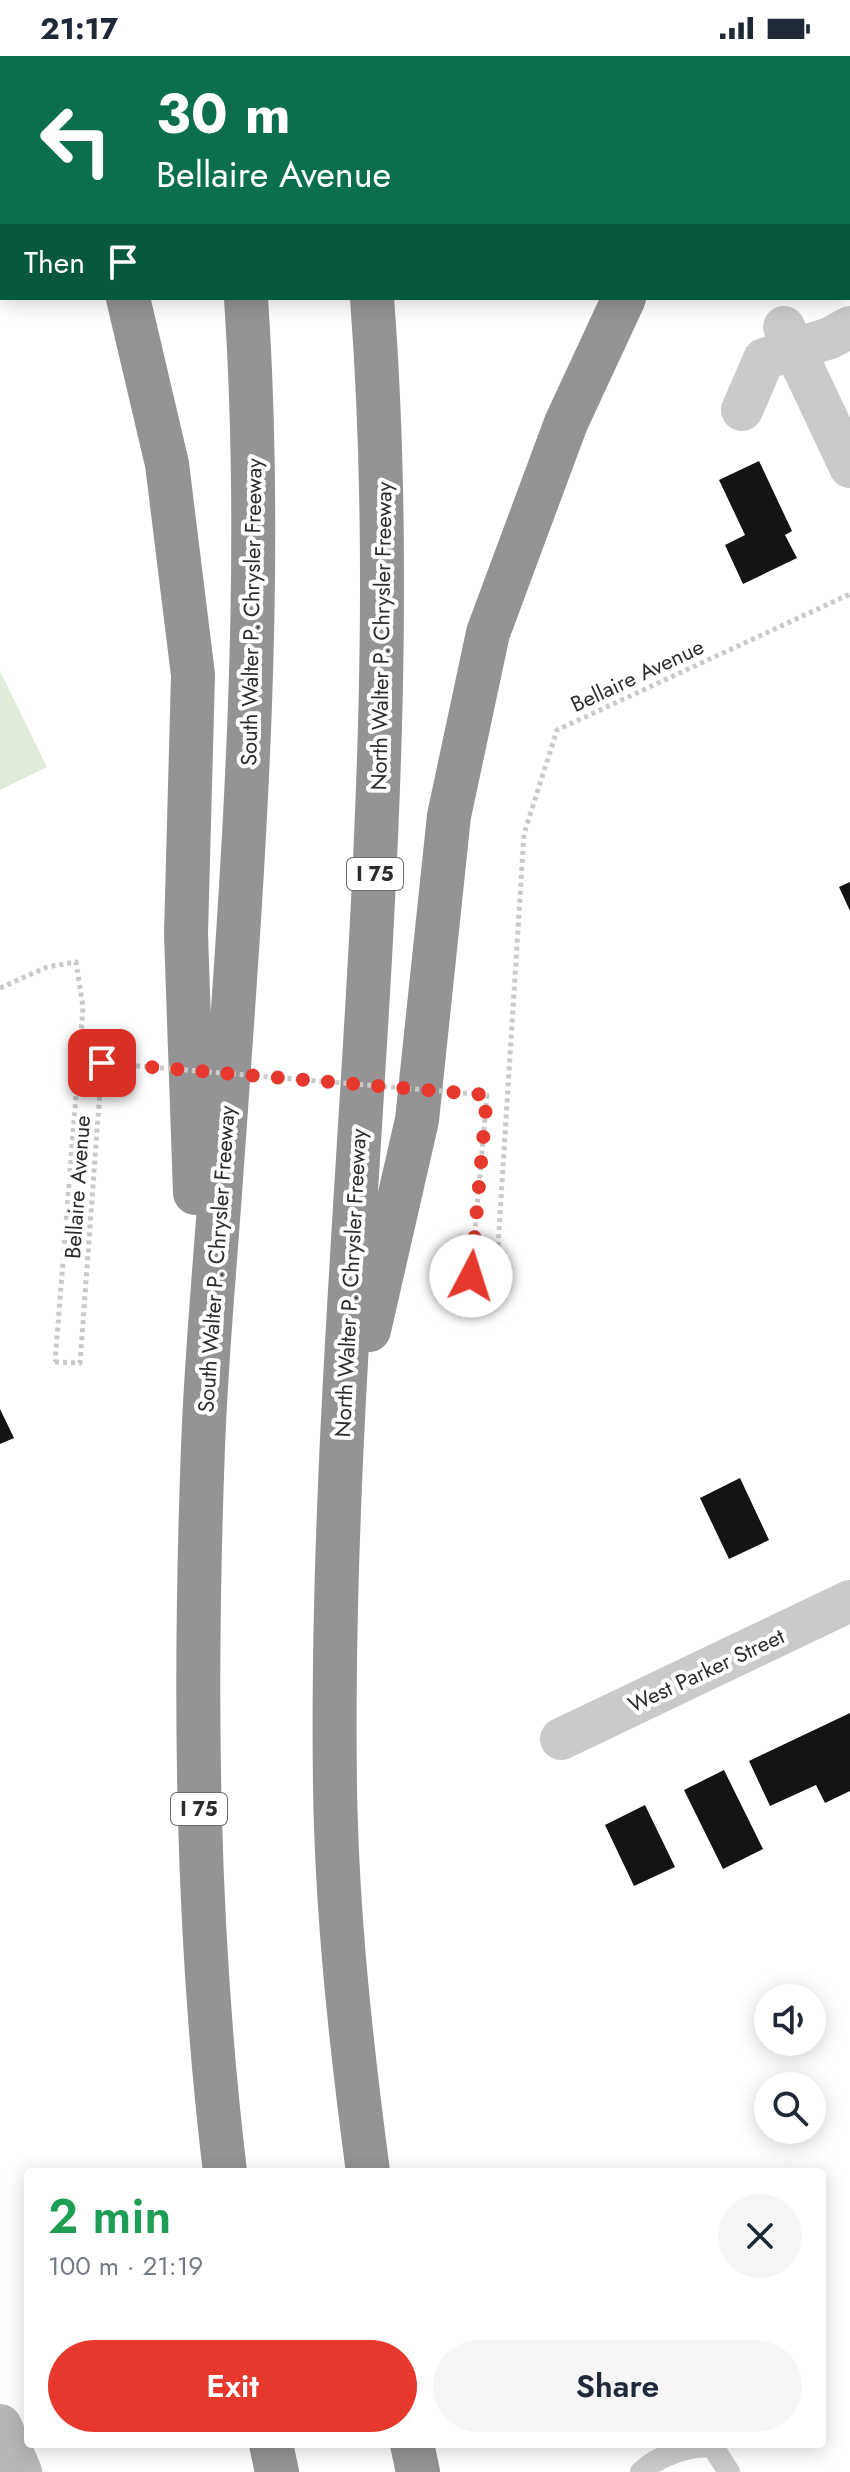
<!DOCTYPE html>
<meta charset="utf-8">
<style>
:root{--surface:#fff;--page:#f6f6f7;--text:#1f2937;--muted:#747a83;--accent:#e6382c}
body{margin:0;font-family:Jost,sans-serif;background:var(--page);color:var(--text);height:100vh;display:flex;flex-direction:column;font-size:30px;white-space:nowrap}
*{box-sizing:border-box;margin:0}
p{font-size:26px;color:var(--muted)}
.icon{flex:none;width:44px;height:44px;fill:none;stroke:currentColor;stroke-width:2;stroke-linecap:round;stroke-linejoin:round}
.map{position:relative;flex:1;overflow:hidden}
.drawer{position:absolute;left:24px;top:2112px;width:802px;height:280px;display:flex;flex-direction:column;background:var(--surface);border-radius:8px;box-shadow:0 4px 20px #0003}
.drawer>*{flex:none}
.hud{position:absolute;left:0px;top:0px;width:850px;height:244px;box-shadow:0 4px 20px #0003;background:#0b6e4f;color:#fff;overflow:hidden}
.tools{position:absolute;left:754px;top:1928px;display:grid;gap:16px}
.tools a{display:grid;place-items:center;width:72px;height:72px;border-radius:50%;background:var(--surface);box-shadow:0 4px 20px #0003;font-size:40px}
.pin{position:absolute;display:grid;place-items:center;width:68px;height:68px;color:#fff;margin:-34px;border-radius:16px;box-shadow:0 4px 12px #0006}
.me{position:absolute;width:88px;margin:-44px;rotate:5deg;stroke-linejoin:round;filter:drop-shadow(0 0 6px #0008)}
.turn{display:flex;align-items:center;gap:28px;height:168px;padding:0 24px;font-size:36px}
.turn .icon{width:104px;height:104px;stroke-width:2.5}
.turn b{display:block;font-size:56px;line-height:68px}
.then{display:flex;align-items:center;height:76px;padding:0 24px;background:#0003;gap:16px;font-size:30px}
.round{display:grid;place-items:center;flex:none;width:84px;height:84px;border-radius:42px;background:var(--page)}
.summary{display:flex;align-items:center;justify-content:space-between;height:136px;padding:0 24px}
h1{font-size:48px;font-weight:600;line-height:60px;color:#1e9e55}
.cta{display:flex;gap:16px;margin-top:auto;padding:16px 24px}
.cta a{flex:1;height:92px;border-radius:48px;background:var(--accent);color:#fff;font-size:32px;font-weight:600;line-height:92px;text-align:center}
.cta a+a{background:var(--page);color:var(--text)}
.status{display:flex;justify-content:space-between;align-items:center;height:56px;padding:0 40px;background:var(--surface);direction:ltr}
.status svg{height:22px;fill:currentColor}
.map>svg:first-child{display:block}
.green{fill:#e0ebd9}
.building{fill:#141414}
.lines{fill:none;stroke-linecap:round;stroke-linejoin:round}
.path{stroke:#cacaca;stroke-width:5;stroke-dasharray:4 4;stroke-linecap:butt}
.lane{stroke:#cacaca;stroke-width:22}
.street{stroke:#cacaca;stroke-width:42}
.secondary{stroke:#b7b7b7;stroke-width:44}
.highway{stroke:#949494;stroke-width:44}
.path-bridge{stroke:#cacaca;stroke-width:5;stroke-dasharray:4 4;stroke-linecap:butt}
.route{stroke:#e6382c;stroke-width:14;stroke-dasharray:0 25.2}
.labels{text-anchor:middle;dominant-baseline:central;stroke-width:8;stroke-linejoin:round;paint-order:stroke}
.shield{fill:#fff;stroke:#6c6c6c;stroke-width:2}
.shield-label{font-size:20px;font-weight:bold;fill:#2d2d2d}
.street-label{font-size:22px;fill:#2d2d2d;stroke:#fff}
</style>
<div class="status"><b>21:17</b><svg viewBox="0 0 49 12"><path d="M0 12V9h3v3zM5 12V6h3v6zM10 12V3h3v9zM15 12V0h3v12zM26 1h20v11H26zM47 4h2v5h-2z"/></svg></div>
<div class="map">
<svg width="850" height="2416" viewBox="0 0 850 2416">
<rect width="100%" height="100%" fill="#fff"/>
<path class="green" d="M0 615 47 711 0 734Z"/>
<path class="building" d="M759 405 792 475 785 479 797 502 743 528 725 489 745 479 719 424Z
M850 826V855L839 831Z
M0 1353 14 1382 0 1388Z
M740 1422 769 1484 729 1503 700 1442Z
M850 1657V1735L825 1747 816 1729 770 1750 749 1705Z
M724 1714 763 1793 723 1813 684 1734Z
M645 1749 675 1811 634 1830 605 1769Z"/>
<g class="lines">
<path class="path" d="M0 932 47 911 76 906 83 951 55 1306
M496 1222 524 778 557 674 850 538"/>
<path class="lane" d="M782 2 784 0
M641 2416C658 2400 690 2388 713 2391L729 2416"/>
<path class="street" d="M784 271 850 411
M742 354 764 303 830 282 850 271
M561 1683 850 1545"/>
<path class="secondary" d="M0 2370 20 2416"/>
<path class="highway" d="M46 0 47 2
M217 0 218 2
M351 0 352 2
M712 2V0
M128 242 167 408 193 619 186 878 195 1137
M369 1274 417 1064 449 760 488 577 566 367 624 242
M225 2116C196 1875 194 1633 203 1391 206 1306 214 1221 220 1137 241 839 266 541 246 242
M368 2116C351 1988 337 1860 335 1731 328 1234 410 739 372 242
M271 2388 277 2416
M412 2388 418 2416"/>
<path class="path-bridge" d="M55 1306 80 1307 102 1007 487 1039 471 1220 496 1222"/>
</g>
<g class="lines">
<path class="route" d="M102 1007 487 1039 471 1220"/>
</g>
<g class="labels">
<g class="shield">
<rect x="347" y="802" width="56" height="32" rx="6"/>
<rect x="171" y="1737" width="56" height="32" rx="6"/>
</g>
<g class="shield-label">
<text x="375" y="818">I 75</text>
<text x="199" y="1753">I 75</text>
</g>
<g class="street-label">
<text transform="translate(251 556) rotate(-89)">South Walter P. Chrysler Freeway</text>
<text transform="translate(381 580) rotate(-89)">North Walter P. Chrysler Freeway</text>
<text transform="translate(637 619) rotate(-25)">Bellaire Avenue</text>
<text transform="translate(77 1131) rotate(-86)">Bellaire Avenue</text>
<text transform="translate(216 1203) rotate(-86)">South Walter P. Chrysler Freeway</text>
<text transform="translate(350 1227) rotate(-87)">North Walter P. Chrysler Freeway</text>
<text transform="translate(706 1614) rotate(-25)">West Parker Street</text>
</g>
</g>
</svg>
<div class="tools">
<a><svg class="icon" aria-label="sound" viewBox="0 0 24 24"><path d="M4 9h4l5-4v14l-5-4H4zM17 9q2 3 0 6"/></svg></a>
<a><svg class="icon" aria-label="search" viewBox="0 0 24 24"><circle cx="10" cy="10" r="6"/><path d="M15 15l6 6"/></svg></a>
</div>
<div class="pin" style="left:102px;top:1007px;background:#d93025"><svg class="icon" aria-label="arrive" viewBox="0 0 24 24"><path d="M6 21V4h12l-3 4 3 4H6"/></svg></div>
<svg class="me" style="left:471px;top:1220px" viewBox="-20 -20 40 40"><circle r="19" fill="#fff"/><path d="M0-13L10 11 0 6-10 11z" fill="#e6382c"/></svg>
<div class="hud">
<div class="turn"><svg class="icon" aria-label="left" viewBox="0 0 24 24"><path d="M17 20v-9H6M10 6l-5 5 5 5"/></svg><div><b>30 m</b>Bellaire Avenue</div></div>
<div class="then">Then<svg class="icon" aria-label="arrive" viewBox="0 0 24 24"><path d="M6 21V4h12l-3 4 3 4H6"/></svg></div>
</div>
<section class="drawer">
<div class="summary"><div><h1>2 min</h1><p>100 m · 21:19</p></div><a class="round"><svg class="icon" aria-label="close" viewBox="0 0 24 24"><path d="M6 6l12 12M18 6L6 18"/></svg></a></div>
<div class="cta"><a>Exit</a><a>Share</a></div>
</section>
</div>
